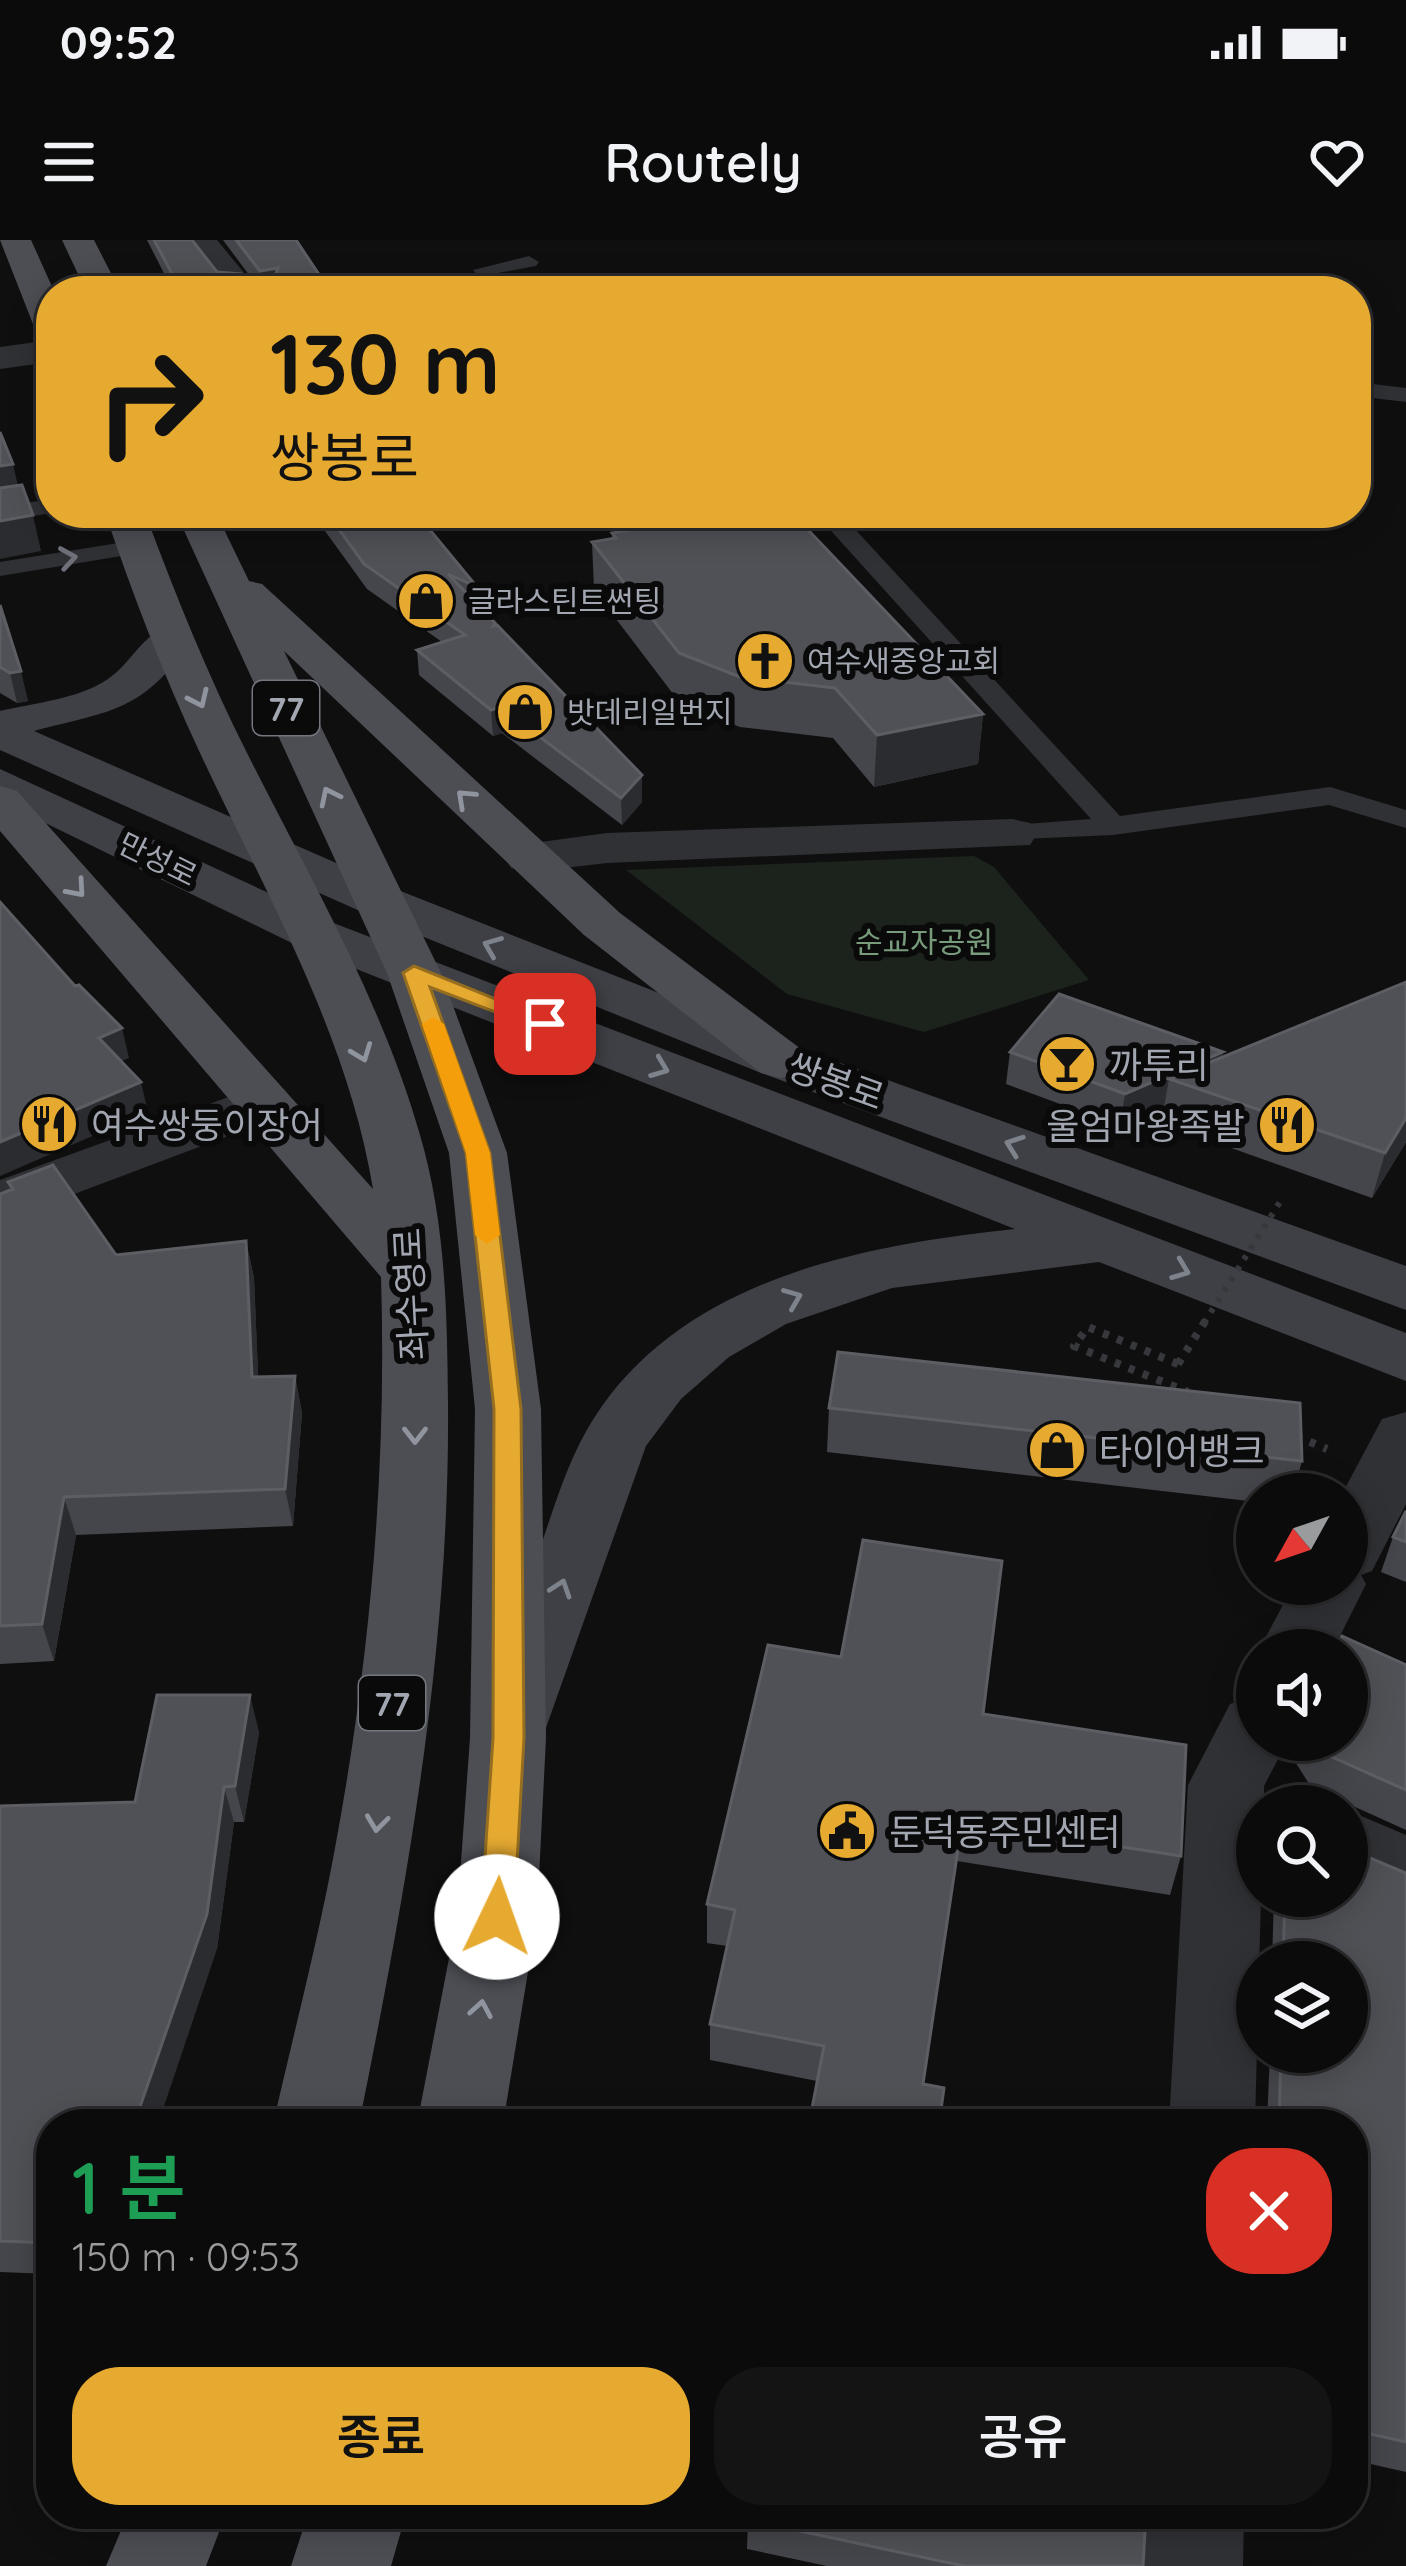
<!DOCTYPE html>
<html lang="ko">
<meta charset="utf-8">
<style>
:root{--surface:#0b0b0c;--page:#141415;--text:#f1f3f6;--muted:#9a9b9d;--line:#2b2b2d;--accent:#e6aa31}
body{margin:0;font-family:Quicksand,"Noto Sans KR",sans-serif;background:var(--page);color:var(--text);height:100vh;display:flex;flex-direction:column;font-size:45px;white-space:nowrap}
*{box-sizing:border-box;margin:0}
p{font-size:39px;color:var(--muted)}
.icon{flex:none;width:66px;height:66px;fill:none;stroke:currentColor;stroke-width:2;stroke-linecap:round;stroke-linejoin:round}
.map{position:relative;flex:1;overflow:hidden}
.panel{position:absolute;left:36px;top:1869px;width:1332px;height:420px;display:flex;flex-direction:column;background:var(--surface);border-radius:48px;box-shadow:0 6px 30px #0003,0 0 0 3px var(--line)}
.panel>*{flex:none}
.top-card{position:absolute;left:36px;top:36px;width:1335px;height:252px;border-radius:48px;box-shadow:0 6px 30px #0003,0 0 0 3px var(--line);background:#e6aa31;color:#111;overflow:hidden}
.needle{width:78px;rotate:230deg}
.buttons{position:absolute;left:1236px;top:1233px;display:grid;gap:24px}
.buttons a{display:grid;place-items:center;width:132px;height:132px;border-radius:50%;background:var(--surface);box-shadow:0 6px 30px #0003,0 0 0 3px var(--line);font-size:60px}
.pin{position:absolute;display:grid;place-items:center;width:102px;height:102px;color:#fff;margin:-51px;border-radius:24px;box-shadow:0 6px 18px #0006}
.me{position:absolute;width:132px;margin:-66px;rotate:3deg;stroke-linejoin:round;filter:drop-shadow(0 0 9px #0008)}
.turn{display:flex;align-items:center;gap:42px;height:252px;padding:0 36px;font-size:54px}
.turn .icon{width:156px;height:156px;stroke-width:2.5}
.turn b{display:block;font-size:84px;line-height:102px}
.round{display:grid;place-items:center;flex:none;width:126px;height:126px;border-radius:48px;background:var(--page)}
.headline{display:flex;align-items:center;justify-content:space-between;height:204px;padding:0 36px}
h1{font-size:72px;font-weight:600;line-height:90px;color:#1e9e55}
.cta{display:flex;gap:24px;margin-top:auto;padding:24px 36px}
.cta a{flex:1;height:138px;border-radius:48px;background:var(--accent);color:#111;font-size:48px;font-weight:600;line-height:138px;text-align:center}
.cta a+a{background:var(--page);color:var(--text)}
.status{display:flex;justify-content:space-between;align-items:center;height:84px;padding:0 60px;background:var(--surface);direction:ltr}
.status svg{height:33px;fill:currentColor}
header{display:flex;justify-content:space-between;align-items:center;height:156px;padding:0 36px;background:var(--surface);font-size:54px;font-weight:600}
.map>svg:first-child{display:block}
.green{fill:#1c231c}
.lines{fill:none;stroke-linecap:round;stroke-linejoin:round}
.path{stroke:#36383c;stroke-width:8;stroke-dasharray:6 9;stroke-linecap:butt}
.lane{fill:#303135;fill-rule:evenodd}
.street{fill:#303135;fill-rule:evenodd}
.secondary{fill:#3e4045;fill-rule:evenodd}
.primary{fill:#4c4e54;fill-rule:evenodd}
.path-bridge-far1{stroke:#36383c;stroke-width:6;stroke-dasharray:4.5 8;stroke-linecap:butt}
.path-bridge{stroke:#36383c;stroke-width:8;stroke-dasharray:6 9;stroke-linecap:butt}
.wall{fill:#45464b}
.shaded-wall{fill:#2b2c2f}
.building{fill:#4f5156;stroke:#5c5e64;stroke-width:3}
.oneway{stroke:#6e7179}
.oneway2{stroke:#90949e}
.oneway3{stroke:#7e828b}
.route{fill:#e6aa31;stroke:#966e20;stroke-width:3}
.slow{fill:#f59e0b}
.labels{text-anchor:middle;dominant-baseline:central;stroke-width:12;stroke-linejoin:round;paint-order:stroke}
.far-poi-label{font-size:30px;fill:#a1a6b0;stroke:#0a0a0b;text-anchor:start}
.far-street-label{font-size:30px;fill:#a1a6b0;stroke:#0a0a0b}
.far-park-label{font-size:30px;fill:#789b7b;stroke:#0a0a0b}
.shield{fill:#0a0a0b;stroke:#74777e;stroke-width:3}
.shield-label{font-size:33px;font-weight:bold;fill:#a1a6b0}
.poi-label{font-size:36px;fill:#a1a6b0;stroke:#0a0a0b;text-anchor:start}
.street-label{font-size:36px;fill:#a1a6b0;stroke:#0a0a0b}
</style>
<div class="status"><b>09:52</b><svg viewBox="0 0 49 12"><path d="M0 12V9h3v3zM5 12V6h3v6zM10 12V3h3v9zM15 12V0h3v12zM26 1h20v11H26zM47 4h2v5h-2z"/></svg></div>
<header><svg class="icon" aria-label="menu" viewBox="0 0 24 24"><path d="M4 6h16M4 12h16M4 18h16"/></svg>Routely<svg class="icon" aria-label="heart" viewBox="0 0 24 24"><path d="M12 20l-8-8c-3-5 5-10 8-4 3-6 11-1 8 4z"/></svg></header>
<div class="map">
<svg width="1406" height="2326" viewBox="0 0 1406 2326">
<rect width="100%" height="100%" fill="#0f0f10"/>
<path class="green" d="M974 616 994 627 1089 740 924 792 787 754 626 630Z"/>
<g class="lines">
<path class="path" d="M1178 1124 1088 1087 1074 1106 1188 1152
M1296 1196 1327 1209"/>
<path class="lane" d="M529 16 539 22 536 26 498 33 514 51H493L473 30Z
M1356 142 1406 148V162L1356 156Z
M51 259 52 273 0 281V267Z
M815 273H840L1120 576 1330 547 1406 570V588L1329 565 1113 595 1002 600 997 594 1002 588 1012 585 1091 579Z
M137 300 149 307 146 312 0 336V322Z"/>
<path class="street" d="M184 0H217L259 51H224Z
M51 100V122L0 129V107Z
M1012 579 1030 583 1037 594 1030 605 607 623 529 632 511 628 504 617 511 606 607 593Z
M264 844 284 849 293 862 284 875 0 982V940Z
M1406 1172V1264L1372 1331 1361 1335 1366 1344 1333 1410H1259L1294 1344H1347V1254H1342L1382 1179Z
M1257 1455V1500H1288L1264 1546V1566H1257V1656H1261L1255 1884H1169L1188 1545 1230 1464Z
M1347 1570 1406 1595V1667L1347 1642Z
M1146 2274H1244L1243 2326H1143Z"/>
<path class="secondary" d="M171 386 187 390 193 399C142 472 114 470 34 491L398 650 801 809 1406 1026V1070L761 833 362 672 0 510V471C34 463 79 459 108 439 132 423 142 393 171 386Z
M0 529 336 684 1406 1093V1141L1099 1022 892 1048 786 1084 729 1117 681 1159 646 1206 542 1499 515 1508 488 1499 478 1477C499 1420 520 1362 541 1305 556 1262 569 1217 594 1178 683 1039 862 1005 1015 989L298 706 0 561Z"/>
<path class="primary" d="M0 0H31L54 51 51 95 39 91 33 84Z
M62 0H94L120 51H86Z
M105 273H145C176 356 208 436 248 515 310 638 382 762 420 895 446 984 447 1073 448 1164 450 1409 407 1645 359 1884H273C294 1792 318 1701 335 1608 370 1420 387 1229 381 1037L0 591V546L17 551 373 949C348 795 265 652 200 513 163 434 133 355 105 273Z
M176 273H216L249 341 262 344 620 673 801 809 809 821 801 833 781 838 761 833 584 695 284 411 441 733 507 913 541 1169 546 1498 537 1677 503 1884H417L457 1677 470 1498 475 1169 449 913 387 733Z
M128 2274H226L206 2326H106Z
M308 2274H406L391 2326H291Z"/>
<path class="path-bridge-far1" d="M1204 1083 1283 957"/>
<path class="path-bridge" d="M1178 1124 1206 1080"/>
</g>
<path class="wall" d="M147 0H192L217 32 242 34 245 51H173Z
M223 0H296L330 51H261Z
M312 273H416L477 347 478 365 642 562 622 585 502 493 493 496 419 435 417 410 442 402 367 349Z
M612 293 983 474 978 524 874 547 833 498 740 487 680 463 594 350 592 302 612 299Z
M0 365 28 461 17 463 0 453Z
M1406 742V902L1372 958 1161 883 1164 867 1120 886 1006 844 1010 812H1223L1222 817Z
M8 942 116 1015 246 1001 254 1038 258 1137 295 1136 302 1173 293 1286 76 1295 54 1421 0 1424V954L10 950Z
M829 1168 1302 1221 1293 1254H1257V1262L827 1212Z
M1406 1271V1342L1381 1332 1393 1297Z
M1406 1425V1590L1311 1547 1289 1512 1293 1500H1347Z
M983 1474 1181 1616 1170 1655 957 1621 817 1841 710 1820V1784L727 1706 707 1703V1664Z
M259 1492 244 1582H234L217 1709 51 1884V2034L0 2032V1566L135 1562Z
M1358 1613 1406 1633V2232L1353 2220V1884H1267L1270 1812H1347V1722H1272L1274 1656H1347Z
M748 2280 1143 2326H827L747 2309Z"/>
<path class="shaded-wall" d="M278 28 274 51H263L260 31Z
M242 34 245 51H178L177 43Z
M13 224 21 259 0 263V226Z
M33 275 41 311 0 319V281Z
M21 431 28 461 17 463 10 433Z
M500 467 502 493 493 496 491 470Z
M983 474 978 524 874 547 877 495Z
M642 535V562L622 585 621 558Z
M122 788 129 818 106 828 99 798Z
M1223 812 1216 844 1169 839 1164 867 1120 886 1125 854Z
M141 842 148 872 0 936V902Z
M1406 878V902L1372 958 1385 913Z
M246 1001 254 1038 260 1175 252 1137Z
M295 1136 302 1173 293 1286 285 1249Z
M64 1257 76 1295 54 1421 42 1384Z
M250 1455 259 1492 244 1582 235 1546Z
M224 1547 234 1582 217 1709 158 1884H134Z"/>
<path class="building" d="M154 0H192L217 32 242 34 177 43Z
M236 0H296L330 51H269L278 28 260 31Z
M0 192 13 224 0 226Z
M22 245 33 275 0 281V248Z
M327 273H416L477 347 448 334 495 383 493 386 497 385 642 535 621 558 500 467 491 470 417 410 465 395 364 324Z
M726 273H792L983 474 877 495 835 448 740 437 679 413 592 302 616 298 612 293Z
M0 365 21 431 10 433 0 427Z
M0 662 75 746 79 745 122 788 99 798 141 842 0 902Z
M1406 742V878L1385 913 1169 839Z
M1059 754 1223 812 1125 854 1010 812Z
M53 925 116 1015 246 1001 252 1137 295 1136 285 1249 64 1257 42 1384 0 1386V954L13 949 8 942Z
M838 1112 1300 1163 1302 1221 829 1168Z
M1406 1271V1302L1393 1297Z
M863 1300 1002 1321 983 1474 1186 1505 1181 1616 962 1582 923 1844 944 1848 939 1884H809L824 1806 710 1784 735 1670 707 1664 768 1405 841 1417Z
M1342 1396 1406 1425V1550L1323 1513 1315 1500H1347V1410H1335Z
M157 1455H250L235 1546 224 1547 207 1674 134 1884H51V2003L0 2001V1566L135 1562Z
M1355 1579 1358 1613 1406 1633V2202L1353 2190V1884H1279L1281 1812H1347V1722H1283L1285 1656H1347V1584Z
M749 2274H1146L1143 2326H964L748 2280Z"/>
<defs><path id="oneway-chevron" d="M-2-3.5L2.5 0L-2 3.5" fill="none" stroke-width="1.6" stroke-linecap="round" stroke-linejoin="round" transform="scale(3)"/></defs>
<use class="oneway" href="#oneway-chevron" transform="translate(68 318) rotate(-9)"/>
<g class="oneway2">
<use href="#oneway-chevron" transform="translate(199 459) rotate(65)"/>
<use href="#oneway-chevron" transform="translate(329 556) rotate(-116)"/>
<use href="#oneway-chevron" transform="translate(465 558) rotate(-137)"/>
<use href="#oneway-chevron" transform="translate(77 649) rotate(49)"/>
<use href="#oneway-chevron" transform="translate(362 813) rotate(69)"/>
<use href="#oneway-chevron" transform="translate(415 1195) rotate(90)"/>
<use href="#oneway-chevron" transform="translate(377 1583) rotate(97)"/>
<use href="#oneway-chevron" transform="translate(481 1769) rotate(-80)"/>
</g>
<g class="oneway3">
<use href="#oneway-chevron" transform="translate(492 706) rotate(-158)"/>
<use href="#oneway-chevron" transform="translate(660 828) rotate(21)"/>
<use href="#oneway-chevron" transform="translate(1014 905) rotate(-160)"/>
<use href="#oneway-chevron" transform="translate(1181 1030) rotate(21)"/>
<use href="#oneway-chevron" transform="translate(793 1058) rotate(-22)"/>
<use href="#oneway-chevron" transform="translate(561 1348) rotate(-71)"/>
</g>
<path class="route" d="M414 726 557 784 553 788H537L430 747 490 913 521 1169 524 1498 514 1677 509 1688 497 1692 486 1688 481 1677 493 1498 494 1169 466 913 403 733Z"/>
<path class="slow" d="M433 777 444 784 490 913 500 995 487 1004 475 995 466 913 422 784Z"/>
<defs>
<symbol id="shop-disc" viewBox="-11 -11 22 22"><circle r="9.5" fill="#e6aa31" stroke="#0a0a0b"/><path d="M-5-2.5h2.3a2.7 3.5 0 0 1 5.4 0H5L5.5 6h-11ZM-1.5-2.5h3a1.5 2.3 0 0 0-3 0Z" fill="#111"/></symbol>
<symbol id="church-disc" viewBox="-11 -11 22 22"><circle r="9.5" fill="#e6aa31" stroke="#0a0a0b"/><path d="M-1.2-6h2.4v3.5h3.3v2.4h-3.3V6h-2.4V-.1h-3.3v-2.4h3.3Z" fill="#111"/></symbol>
<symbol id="bar-disc" viewBox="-11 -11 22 22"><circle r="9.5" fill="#e6aa31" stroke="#0a0a0b"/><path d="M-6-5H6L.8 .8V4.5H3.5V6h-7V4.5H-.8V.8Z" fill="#111"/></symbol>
<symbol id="restaurant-disc" viewBox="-11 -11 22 22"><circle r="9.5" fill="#e6aa31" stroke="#0a0a0b"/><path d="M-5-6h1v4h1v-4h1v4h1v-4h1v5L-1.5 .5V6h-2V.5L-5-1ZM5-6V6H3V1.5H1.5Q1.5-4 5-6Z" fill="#111"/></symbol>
<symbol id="civic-disc" viewBox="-11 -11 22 22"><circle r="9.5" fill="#e6aa31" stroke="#0a0a0b"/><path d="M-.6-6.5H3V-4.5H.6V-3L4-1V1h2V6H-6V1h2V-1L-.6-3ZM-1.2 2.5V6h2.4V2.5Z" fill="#111"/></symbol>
</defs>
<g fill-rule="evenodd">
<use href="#shop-disc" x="393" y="328" width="66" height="66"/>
<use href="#church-disc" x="732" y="388" width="66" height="66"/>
<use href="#shop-disc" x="492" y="439" width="66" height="66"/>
<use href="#bar-disc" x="1034" y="791" width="66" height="66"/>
<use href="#restaurant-disc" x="16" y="851" width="66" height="66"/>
<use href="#restaurant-disc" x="1254" y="852" width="66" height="66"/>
<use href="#shop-disc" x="1024" y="1177" width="66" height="66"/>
<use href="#civic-disc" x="814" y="1558" width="66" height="66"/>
</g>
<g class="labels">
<g class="far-poi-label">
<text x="468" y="361">글라스틴트썬팅</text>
<text x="807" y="421">여수새중앙교회</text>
<text x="567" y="472">밧데리일번지</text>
</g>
<g class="far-street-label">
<text transform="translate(158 619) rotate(26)">만성로</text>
</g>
<g class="far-park-label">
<text x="924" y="702">순교자공원</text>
</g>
<g class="shield">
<rect x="253" y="441" width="66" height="54" rx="9"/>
<rect x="359" y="1436" width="66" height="54" rx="9"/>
</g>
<g class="shield-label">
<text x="286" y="468">77</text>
<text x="392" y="1463">77</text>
</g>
<g class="poi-label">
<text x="1109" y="824">까투리</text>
<text x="91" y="884">여수쌍둥이장어</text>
<text x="1245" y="885" text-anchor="end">울엄마왕족발</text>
<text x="1099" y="1210">타이어뱅크</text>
<text x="889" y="1591">둔덕동주민센터</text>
</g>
<g class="street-label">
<text transform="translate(836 841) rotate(20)">쌍봉로</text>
<text transform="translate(410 1054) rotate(-93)">좌수영로</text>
</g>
</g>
</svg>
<div class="buttons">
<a><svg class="needle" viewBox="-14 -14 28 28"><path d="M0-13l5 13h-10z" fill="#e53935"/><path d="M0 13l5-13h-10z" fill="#9a9b9d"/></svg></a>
<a><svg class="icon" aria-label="sound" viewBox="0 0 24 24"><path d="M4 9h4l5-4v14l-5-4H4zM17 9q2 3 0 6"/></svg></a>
<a><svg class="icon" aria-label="search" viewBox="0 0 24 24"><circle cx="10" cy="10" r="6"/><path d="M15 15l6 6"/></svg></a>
<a><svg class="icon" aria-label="layers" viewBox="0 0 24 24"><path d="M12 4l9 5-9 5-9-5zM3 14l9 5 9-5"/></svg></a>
</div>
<div class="pin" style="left:545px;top:784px;background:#d93025"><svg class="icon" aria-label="arrive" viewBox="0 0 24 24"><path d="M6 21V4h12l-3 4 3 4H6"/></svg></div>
<svg class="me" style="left:497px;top:1677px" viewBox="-20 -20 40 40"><circle r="19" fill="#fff"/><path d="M0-13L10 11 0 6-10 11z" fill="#e6aa31"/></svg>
<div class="top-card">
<div class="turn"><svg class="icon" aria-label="right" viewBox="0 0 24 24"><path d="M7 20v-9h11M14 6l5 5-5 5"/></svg><div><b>130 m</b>쌍봉로</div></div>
</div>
<section class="panel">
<div class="headline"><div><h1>1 분</h1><p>150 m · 09:53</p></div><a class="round" style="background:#d93025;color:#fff"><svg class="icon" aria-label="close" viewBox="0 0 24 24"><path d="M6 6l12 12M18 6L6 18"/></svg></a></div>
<div class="cta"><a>종료</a><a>공유</a></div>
</section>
</div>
